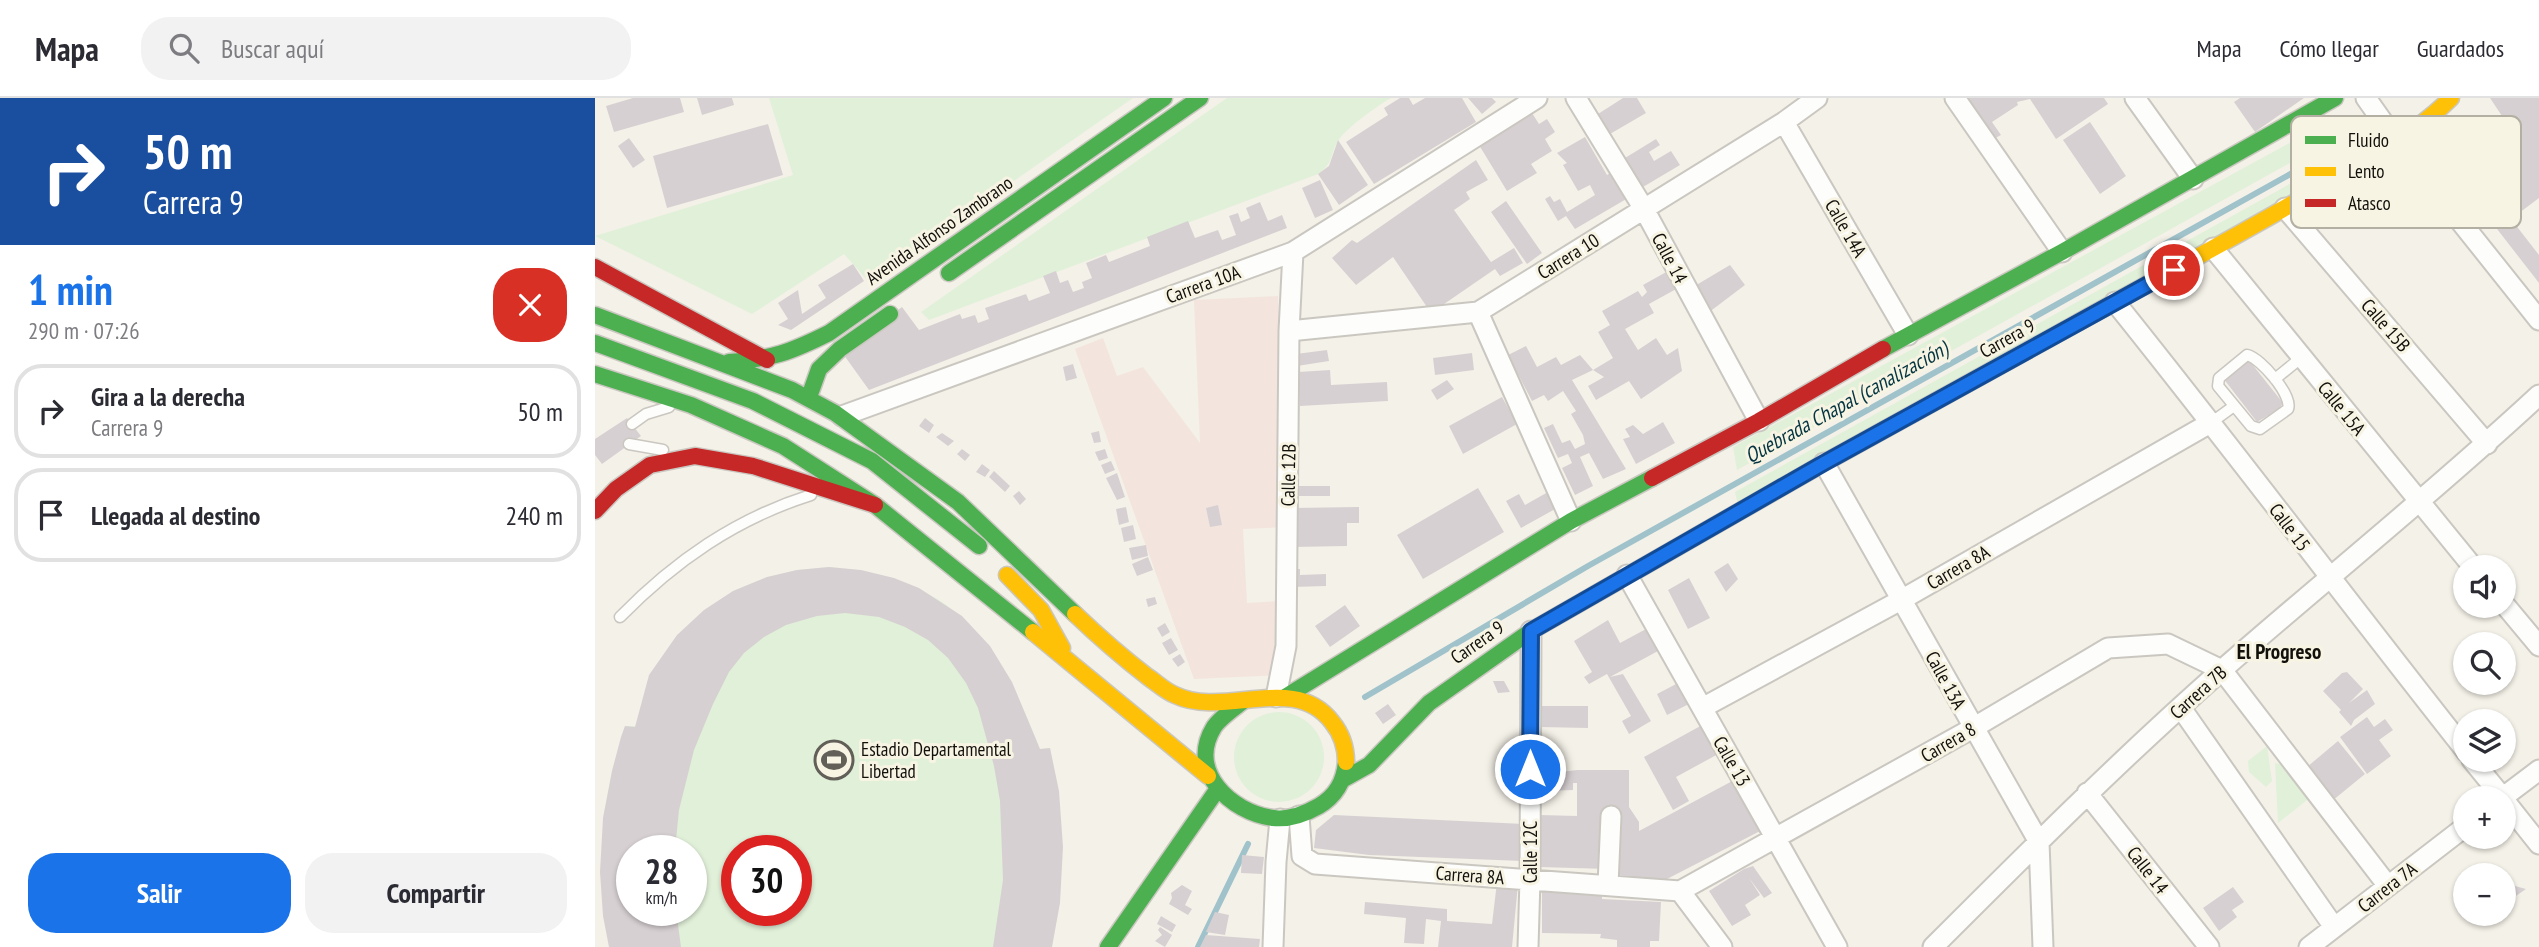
<!DOCTYPE html>
<html lang="es">
<meta charset="utf-8">
<style>
:root{--surface:#fff;--page:#f2f2f3;--text:#2b2b33;--muted:#7c7c81;--line:#e1e1e2;--accent:#1a73e8}
body{margin:0;font-family:"PT Sans Narrow",sans-serif;background:var(--page);color:var(--text);height:100vh;display:flex;flex-direction:column;font-size:26px;white-space:nowrap}
*{box-sizing:border-box;margin:0}
p{font-size:23px;color:var(--muted)}
.icon{flex:none;width:38px;height:38px;fill:none;stroke:currentColor;stroke-width:2;stroke-linecap:round;stroke-linejoin:round}
.map{position:relative;flex:1;overflow:hidden}
.panel{display:flex;flex-direction:column;background:var(--surface);width:595px}
.panel>*{flex:none}
.banner{background:#1a4fa0;color:#fff;overflow:hidden}
.buttons{position:absolute;left:1858px;top:457px;display:grid;gap:14px}
.buttons a{display:grid;place-items:center;width:63px;height:63px;border-radius:50%;background:var(--surface);box-shadow:0 2px 5px #0004;font-size:35px}
.speed{position:absolute;left:21px;top:737px;display:flex;gap:14px;font-size:35px;font-weight:700;text-align:center}
.speed>*{display:grid;place-content:center;width:91px;height:91px;border-radius:50%;background:var(--surface);box-shadow:0 2px 5px #0004;line-height:1}
.speed small{font-size:18px;font-weight:400}
.speed .limit{border:10px solid #d22;background:#fff;color:#111}
.pin{position:absolute;display:grid;place-items:center;width:60px;height:60px;color:#fff;margin:-30px;border:4px solid #fff;border-radius:50%;box-shadow:0 2px 7px #0007}
.me{position:absolute;width:77px;margin:-38px;rotate:0deg;stroke-linejoin:round;filter:drop-shadow(0 0 5px #0008)}
.turn{display:flex;align-items:center;gap:24px;height:147px;padding:0 28px;font-size:32px}
.turn .icon{width:91px;height:91px;stroke-width:2.5}
.turn b{display:block;font-size:49px;line-height:60px}
.round{display:grid;place-items:center;flex:none;width:74px;height:74px;border-radius:28px;background:var(--page)}
.head{display:flex;align-items:center;justify-content:space-between;height:119px;padding:0 28px}
h1{font-size:42px;font-weight:600;line-height:52px;color:var(--accent)}
.button{display:flex;gap:14px;margin-top:auto;padding:14px 28px}
.button a{flex:1;height:80px;border-radius:28px;background:var(--accent);color:#fff;font-size:28px;font-weight:600;line-height:80px;text-align:center}
.button a+a{background:var(--page);color:var(--text)}
ul{padding:0;list-style:none}
li{display:flex;align-items:center;gap:21px;height:94px;margin:0 14px 10px;padding:0 14px;border:4px solid var(--line);border-radius:28px}
li div{flex:1}
li b{display:block;font-size:26px}
li em{font-style:normal}
header{display:flex;align-items:center;gap:42px;box-sizing:border-box;height:98px;padding:0 35px;background:var(--surface);border-bottom:2px solid var(--line)}
header strong{font-size:33px}
nav{display:flex;gap:38px;margin-inline-start:auto;font-size:24px}
.search{width:490px;height:63px;background:var(--page);display:flex;align-items:center;gap:18px;box-sizing:border-box;padding:0 24px;border-radius:28px;color:var(--muted);font-size:26px}
main{display:flex;flex:1;min-height:0}
.map>svg:first-child{display:block}
.commercial{fill:#f3e5dd}
.green{fill:#e1f0d9;fill-rule:evenodd}
.lines{fill:none;stroke-linecap:round;stroke-linejoin:round}
.stream{stroke:#a0c2ca;stroke-width:6}
.building{fill:#d7d0d2}
.lane-casing{stroke:#cac7c0;stroke-width:13}
.street-casing{stroke:#cac7c0;stroke-width:23}
.fast-casing{stroke:#cac7c0;stroke-width:19}
.slow-casing{stroke:#cac7c0;stroke-width:19}
.jam-casing{stroke:#cac7c0;stroke-width:19}
.lane{stroke:#fdfdfc;stroke-width:10}
.street{stroke:#fdfdfc;stroke-width:19}
.fast{stroke:#4caf50;stroke-width:16}
.slow{stroke:#ffc107;stroke-width:16}
.jam{stroke:#c62828;stroke-width:16}
.route-casing{stroke:#114b97;stroke-width:18}
.route{stroke:#1a73e8;stroke-width:12}
.labels{text-anchor:middle;dominant-baseline:central;stroke-width:6;stroke-linejoin:round;paint-order:stroke}
.street-label{font-size:19px;fill:#12100b;stroke:#f8f4e4}
.poi-label{font-size:19px;fill:#12100b;stroke:#f8f4e4;text-anchor:start}
.water-label{font-size:21px;font-style:italic;fill:#043541;stroke:#f8f4e4}
.neighbourhood-label{font-size:21px;font-weight:bold;fill:#12100b;stroke:#f8f4e4}
.key{fill:#f8f4e4;stroke:#b3b0a3;stroke-width:2}
.key-label{font-size:19px;fill:#12100b}
</style>
<header>
<strong>Mapa</strong>
<div class="search"><svg class="icon" aria-label="search" viewBox="0 0 24 24"><circle cx="10" cy="10" r="6"/><path d="M15 15l6 6"/></svg>Buscar aquí</div>
<nav><a>Mapa</a><a>Cómo llegar</a><a>Guardados</a></nav>
</header>
<main>
<section class="panel">
<div class="banner">
<div class="turn"><svg class="icon" aria-label="right" viewBox="0 0 24 24"><path d="M7 20v-9h11M14 6l5 5-5 5"/></svg><div><b>50 m</b>Carrera 9</div></div>
</div>
<div class="head"><div><h1>1 min</h1><p>290 m · 07:26</p></div><a class="round" style="background:#d93025;color:#fff"><svg class="icon" aria-label="close" viewBox="0 0 24 24"><path d="M6 6l12 12M18 6L6 18"/></svg></a></div>
<ul>
<li><svg class="icon" aria-label="right" viewBox="0 0 24 24"><path d="M7 20v-9h11M14 6l5 5-5 5"/></svg><div><b>Gira a la derecha</b><p>Carrera 9</p></div><em>50 m</em></li>
<li><svg class="icon" aria-label="arrive" viewBox="0 0 24 24"><path d="M6 21V4h12l-3 4 3 4H6"/></svg><div><b>Llegada al destino</b></div><em>240 m</em></li>
</ul>
<div class="button"><a>Salir</a><a>Compartir</a></div>
</section>
<div class="map">
<svg width="1944" height="849" viewBox="0 0 1944 849">
<rect width="100%" height="100%" fill="#f4f1e8"/>
<path class="commercial" d="M683 198 693 429 648 431 652 505 684 503 687 577 599 581 480 251 508 240 522 278 548 269 605 345 599 202Z"/>
<path class="green" d="M174 0H538L274 184 249 156 157 216 0 138 198 77Z
M632 0H796C782 8 751 30 743 43 734 58 739 65 723 76L334 222 326 214Z
M1733 24 1740 40 1142 372 1138 349Z
M1745 58 1732 78 1143 407 1140 394Z
M234 469C358 479 403 542 445 651L455 650C470 722 470 777 457 849H14L8 720 17 673 30 628H40L138 493 173 479 202 472ZM37 752H96V812H37ZM142 752H201V812H142Z
M639 659a45 45 0 1 1 90 0a45 45 0 1 1-90 0Z
M1672 648 1677 683 1671 689 1654 674 1653 663Z
M1680 665 1688 667 1716 699 1683 725Z"/>
<g class="lines">
<path class="stream" d="M770 599 993 468 1751 45
M603 849 653 746"/>
</g>
<path class="building" d="M38 0H85L89 14 19 34 11 8Z
M102 0H137L139 7 107 17Z
M805 0H814L818 7 830 0H867L881 24 779 86 751 44 793 17 789 10Z
M873 0H897L901 4 887 16Z
M1028 0H1042L1051 15 1015 36 1003 16Z
M1373 0H1509L1513 6 1461 41 1435 1 1422 4 1423 7 1397 24 1406 37 1397 42 1368 3Z
M1645 0H1709L1660 34 1639 4Z
M1895 0H1944V100L1916 121 1944 157V185L1850 64 1907 18Z
M937 15 944 26 952 21 960 34 950 41 957 53 936 66 942 75 912 93 884 47Z
M1495 24 1531 78 1505 96 1468 42Z
M173 26 188 77 72 110 58 58Z
M990 39 1012 77 1017 74 1033 100 980 131 971 118 963 123 950 101 955 98 959 104 965 101 972 114 1000 97 995 87 983 93 968 67 972 65 962 55Z
M34 40 50 62 38 70 23 48Z
M1061 41 1065 47 1054 54 1059 63 1076 53 1085 67 1048 89 1030 60Z
M743 42 773 87 744 107 723 76 734 68Z
M881 62 893 82 871 94 875 101 859 112 896 164 919 150 928 165 905 178 900 171 836 215 798 159 761 187 737 160 757 142 762 145Z
M725 82 738 112 720 120 707 90Z
M911 103 947 155 932 166 896 114Z
M665 104 673 123 687 117 692 130 274 292 246 253 307 209 324 232 365 216 367 221 380 217 383 225 394 221 390 210 431 196 434 203 455 195 448 178 461 173 465 185 473 182 478 194 489 190 487 184 497 180 491 165 511 157 514 164 555 148 552 139 593 123 600 140 623 132 627 142 641 137 634 118 643 115 646 124 655 120 651 110Z
M258 166 269 183 196 232 183 227 193 221 183 205 203 192 207 216 231 200 223 187Z
M1135 167 1150 187 1113 215 1098 189Z
M1073 173 1083 190 1054 206 1059 215 1030 231 1043 252 1061 240 1072 257 1083 250 1087 273 1046 301 1034 283 1001 302 993 288 1009 279 998 272 977 282 1031 371 1008 381 994 355 985 359 998 388 980 397 967 370 977 365 973 356 963 360 949 330 958 326 967 345 975 342 980 351 990 346 988 337 976 316 981 313 968 293 953 303 949 297 937 303 913 257 931 248 942 269 961 259 966 267 985 257 998 272 1018 260 1003 234 1015 227 1007 213 1043 193 1047 199 1052 194 1048 187Z
M732 252 734 263 702 268 701 256Z
M877 255 879 272 840 277 838 260Z
M1653 261 1688 305 1684 311 1662 324 1628 280Z
M478 266 482 280 471 283 468 269Z
M735 272 736 287 792 284 793 303 705 308 703 274Z
M852 282 859 291 842 302 836 292Z
M907 299 922 326 868 356 854 328Z
M32 320 46 338 7 366 0 357V341Z
M330 320 339 327 334 335 324 328Z
M1068 324 1080 345 1041 366 1028 341 1035 339 1030 331 1038 327 1048 336Z
M504 333 506 344 499 345 496 335Z
M347 335 359 343 353 348 341 339Z
M367 351 375 357 370 363 362 356Z
M510 351 513 360 504 363 500 354Z
M516 363 520 372 510 376 506 367Z
M387 366 395 372 390 379 381 374Z
M399 373 415 388 410 394 394 379Z
M522 375 530 399 522 402 511 380Z
M697 388H735V398H697Z
M883 390 909 434 828 481 802 437Z
M424 393 431 401 425 407 418 398Z
M953 394 962 410 926 430 911 403 924 396 930 407Z
M623 407 627 427 615 429 611 410Z
M531 409 534 424 524 427 521 411Z
M764 409V425H752V448L698 449 697 410Z
M538 427 541 441 529 444 526 430Z
M551 447 553 458 537 462 534 450Z
M553 459 558 472 542 478 537 466Z
M1133 465 1143 481 1131 494 1119 474Z
M234 469 266 472 299 480 324 490 367 518 395 548 417 584 445 651 455 650 464 693 468 749 465 805 457 849H398L408 782 405 703 399 668 383 610 371 585 353 560 333 542 310 529 284 519 250 515 222 518 191 527 169 539 149 555 134 574 118 606 99 652 84 712 80 752H37V812H81L86 849H14L8 818 5 774 8 720 17 673 26 639 30 628 40 629 54 577 82 537 109 512 138 493 172 479 202 472Z
M697 471H705V477L731 476V488L698 489Z
M1094 480 1115 520 1093 531 1073 492Z
M560 499 562 506 553 509 551 501Z
M750 507 765 528 735 549 720 528Z
M1013 522 1025 545 1051 531 1063 553 1015 579 1028 576 1056 623 1034 636 1027 623 1036 618 1012 576 994 586 989 579 997 574 979 543Z
M570 525 575 534 567 539 562 530Z
M576 540 583 552 574 557 567 545Z
M585 556 590 564 583 569 577 561Z
M1752 574 1768 591 1754 605 1772 592 1780 606 1759 622 1756 628 1744 614 1746 612 1728 593 1747 575Z
M898 583H909L915 594 903 595Z
M1085 584 1096 605 1072 617 1062 596Z
M793 606 801 617 788 626 780 615Z
M946 608H993V630L945 629Z
M1772 619 1779 629 1790 621 1798 632 1784 642 1796 658 1772 676 1745 639Z
M1109 626 1125 655 1081 679 1094 703 1078 712 1049 659Z
M1743 643 1770 676 1737 703 1712 669Z
M982 672H1034V709L1044 724V733L1141 681 1169 731 1070 782 1017 781 1013 771 944 769 945 717 982 718V685H978V692L948 693 958 675Z
M739 717 929 726 927 763 774 757 719 750 721 732Z
M647 757 669 759 667 776 646 775Z
M1158 768 1177 795 1169 800 1154 780 1165 797 1150 807 1156 817 1137 828 1114 793 1149 771Z
M902 784 923 786 917 849H843L846 823 831 821 829 846 809 845 811 820 769 816 770 804 852 811V823L897 826Z
M1909 785 1931 791 1918 800 1909 792Z
M587 787 597 793 590 807 597 811 593 817 574 806 577 800 576 795Z
M1638 789 1649 804 1637 812 1642 819 1624 833 1608 810Z
M947 793 1007 794V801L1066 804 1064 843H1055V849H1022V842L1005 840 1006 836 947 835Z
M620 814 634 817 630 837 611 834Z
M566 818 581 827 577 834 562 826Z
M565 829 577 837 570 849 560 843 567 837 563 832Z
M611 837 665 841 664 849H605Z"/>
<g class="lines">
<defs>
<path id="lane" d="M1652 257C1666 260 1698 298 1693 311L1665 331 1656 328 1623 288 1624 280Z
M1680 281 1707 259
M1617 324 1639 308
M37 326 51 316 74 309
M34 346 68 352
M25 519C80 463 140 421 216 397"/>
<path id="street" d="M981 0 1049 111 1164 323
M1360 0 1467 154
M1540 0 1598 81
M1771 0 1802 44 1944 222
M1189 24 1313 237
M1690 110 1892 346
M1618 150 1878 469
M1520 204C1639 352 1753 504 1871 653
M883 214 976 423
M694 233 883 214 1189 24 1222 0
M247 318 698 154 942 0
M1229 365 1444 744 1448 849
M1032 477 1242 849
M1909 506 1944 548
M681 599 691 548 694 233 698 154
M1107 610 1306 502 1617 324
M1586 610 1739 829
M1877 662 1908 700
M1492 695 1614 849
M1907 700 1944 672
M1909 702 1944 746
M704 718 707 758 720 766 1085 793
M1013 787 1016 718
M1085 793 1378 630 1513 550 1573 546 1627 572 1793 788
M1085 793 1127 849
M678 849 681 764 685 721
M933 849 935 781 936 533
M1338 849C1433 754 1528 659 1628 571 1733 479 1842 392 1944 297
M1714 849 1871 728"/>
<path id="fast" d="M354 175 605 0
M0 217 197 292 240 315 363 404 480 516
M0 245 158 303 277 363 384 448
M1288 251 1467 154 1740 0
M134 264C177 261 196 254 234 235L569 0
M0 276 96 307 188 348 280 407 438 534
M214 299 224 271 245 251 295 216
M690 599 976 423 1057 380
M647 604C638 611 625 620 619 629 592 673 635 714 678 720 694 722 710 716 724 708 741 698 749 684 751 664
M747 682 774 667 834 605 936 533 1229 365 1484 224
M513 849 622 692"/>
<path id="slow" d="M1484 224C1565 179 1648 135 1728 88 1772 61 1819 37 1856 0
M412 477 446 512 467 550
M480 516C503 538 527 559 553 579 562 585 570 593 580 597 630 621 699 574 737 624 746 635 751 650 751 664
M438 534 613 678"/>
<path id="jam" d="M0 169 172 262
M1057 380 1164 323 1288 251
M0 413 21 391 55 367 100 358 158 368 280 407"/>
</defs>
<use href="#lane" class="lane-casing"/>
<use href="#street" class="street-casing"/>
<use href="#fast" class="fast-casing"/>
<use href="#slow" class="slow-casing"/>
<use href="#jam" class="jam-casing"/>
<use href="#lane" class="lane"/>
<use href="#street" class="street"/>
<use href="#fast" class="fast"/>
<use href="#slow" class="slow"/>
<use href="#jam" class="jam"/>
</g>
<g class="lines">
<defs>
<path id="route" d="M935 671 936 533 1229 365 1579 172"/>
</defs>
<use href="#route" class="route-casing"/>
<use href="#route" class="route"/>
</g>
<defs>
<symbol id="stadium-ring" viewBox="-11 -11 22 22"><circle r="9.5" fill="#f8f4e4" stroke="#615f58" stroke-width="1.5"/><path d="M0-5a6.5 5 0 1 0 0 10a6.5 5 0 1 0 0-10ZM-3.5-1.8h7v3.6h-7Z" fill="#615f58"/></symbol>
</defs>
<g fill-rule="evenodd">
<use href="#stadium-ring" x="217" y="640" width="44" height="44"/>
</g>
<g class="labels">
<g class="street-label">
<text transform="translate(1251 130) rotate(60)">Calle 14A</text>
<text transform="translate(344 132) rotate(-35)">Avenida Alfonso Zambrano</text>
<text transform="translate(973 158) rotate(-32)">Carrera 10</text>
<text transform="translate(1075 160) rotate(62)">Calle 14</text>
<text transform="translate(608 186) rotate(-20)">Carrera 10A</text>
<text transform="translate(1791 227) rotate(49)">Calle 15B</text>
<text transform="translate(1412 240) rotate(-29)">Carrera 9</text>
<text transform="translate(1747 310) rotate(51)">Calle 15A</text>
<text transform="translate(693 377) rotate(-89)">Calle 12B</text>
<text transform="translate(1695 429) rotate(53)">Calle 15</text>
<text transform="translate(1363 469) rotate(-30)">Carrera 8A</text>
<text transform="translate(882 544) rotate(-35)">Carrera 9</text>
<text transform="translate(1351 582) rotate(61)">Calle 13A</text>
<text transform="translate(1603 594) rotate(-42)">Carrera 7B</text>
<text transform="translate(1353 644) rotate(-30)">Carrera 8</text>
<text transform="translate(1137 663) rotate(60)">Calle 13</text>
<text transform="translate(935 754) rotate(-90)">Calle 12C</text>
<text transform="translate(1553 772) rotate(52)">Calle 14</text>
<text transform="translate(875 777) rotate(4)">Carrera 8A</text>
<text transform="translate(1792 789) rotate(-38)">Carrera 7A</text>
</g>
<g class="poi-label">
<text x="266" y="651">Estadio Departamental<tspan x="266" dy="22">Libertad</tspan></text>
</g>
<g class="water-label">
<text transform="translate(1251 304) rotate(-29)">Quebrada Chapal (canalización)</text>
</g>
<g class="neighbourhood-label">
<text x="1684" y="553">El Progreso</text>
</g>
</g>
<rect x="1696" y="18" width="230" height="112" rx="10" class="key"/>
<rect x="1710" y="38" width="31" height="8" fill="#4caf50"/>
<rect x="1710" y="69" width="31" height="9" fill="#ffc107"/>
<rect x="1710" y="101" width="31" height="8" fill="#c62828"/>
<g class="key-label">
<text x="1753" y="49">Fluido</text>
<text x="1753" y="80">Lento</text>
<text x="1753" y="112">Atasco</text>
</g>
</svg>
<div class="buttons">
<a><svg class="icon" aria-label="sound" viewBox="0 0 24 24"><path d="M4 9h4l5-4v14l-5-4H4zM17 9q2 3 0 6"/></svg></a>
<a><svg class="icon" aria-label="search" viewBox="0 0 24 24"><circle cx="10" cy="10" r="6"/><path d="M15 15l6 6"/></svg></a>
<a><svg class="icon" aria-label="layers" viewBox="0 0 24 24"><path d="M12 4l9 5-9 5-9-5zM3 14l9 5 9-5"/></svg></a>
<a>+</a>
<a>−</a>
</div>
<div class="speed"><div>28<small>km/h</small></div><div class="limit">30</div></div>
<div class="pin" style="left:1579px;top:172px;background:#d93025"><svg class="icon" aria-label="arrive" viewBox="0 0 24 24"><path d="M6 21V4h12l-3 4 3 4H6"/></svg></div>
<svg class="me" style="left:935px;top:671px" viewBox="-20 -20 40 40"><circle r="17" fill="#1a73e8" stroke="#fff" stroke-width="3"/><path d="M0-11L8 9 0 5-8 9z" fill="#fff"/></svg>
</div>
</main>
